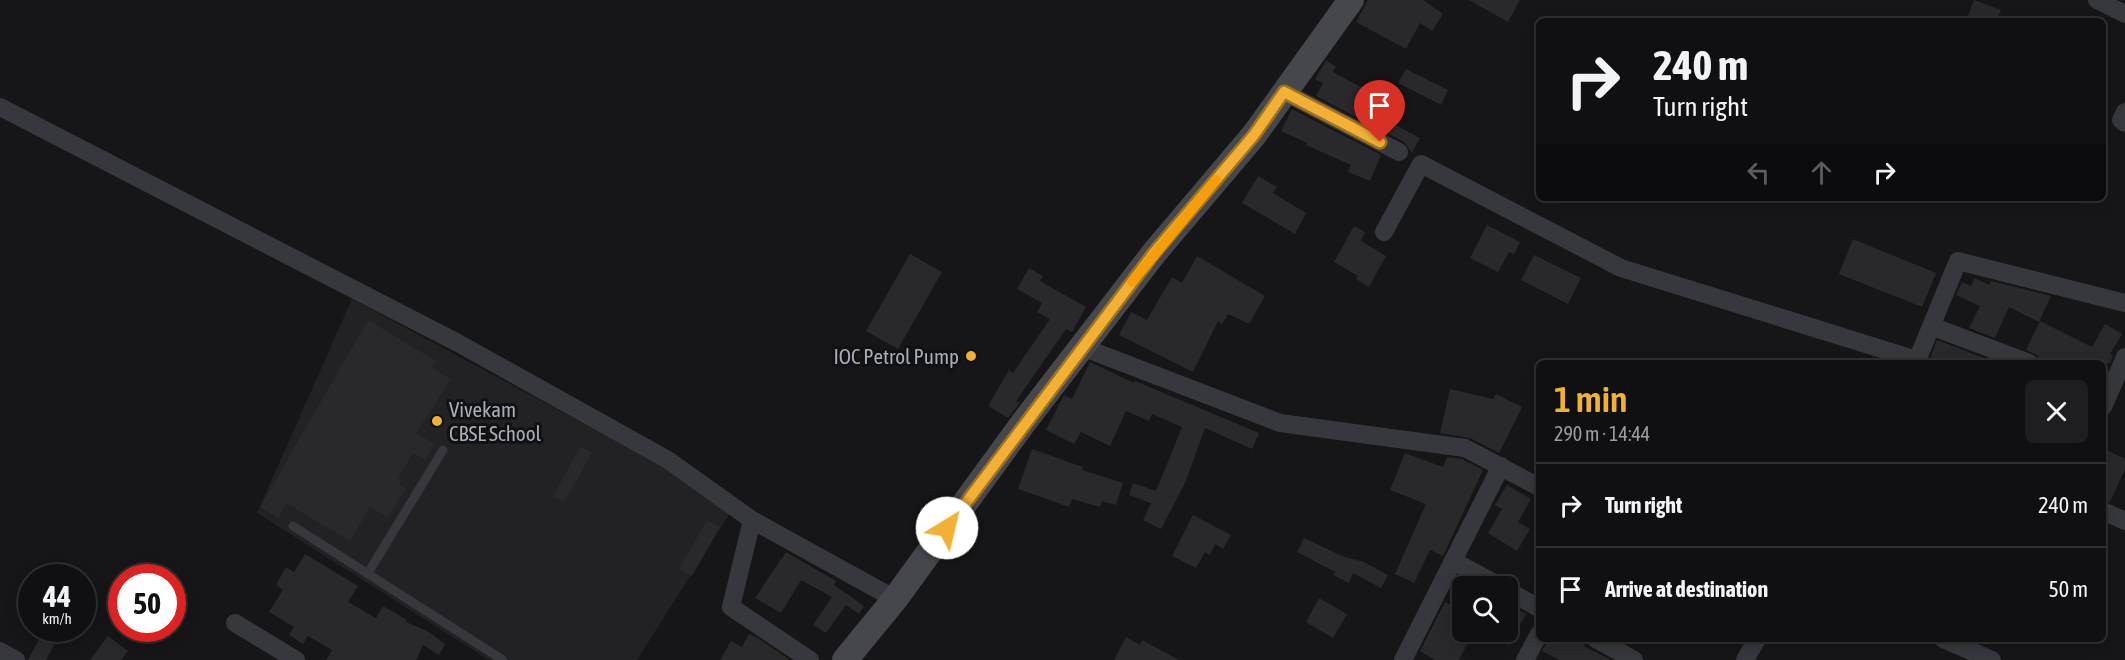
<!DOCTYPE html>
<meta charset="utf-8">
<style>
:root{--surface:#101012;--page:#1e1e20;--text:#f1f3f6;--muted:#9c9d9f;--line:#303032;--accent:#f2b134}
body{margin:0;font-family:"Asap Condensed",sans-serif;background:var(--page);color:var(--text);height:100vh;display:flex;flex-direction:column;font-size:22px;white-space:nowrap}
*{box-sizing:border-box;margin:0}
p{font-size:20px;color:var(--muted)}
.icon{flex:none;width:33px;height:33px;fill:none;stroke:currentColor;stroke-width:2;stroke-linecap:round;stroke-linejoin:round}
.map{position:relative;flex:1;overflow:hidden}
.details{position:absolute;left:1536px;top:360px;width:570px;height:282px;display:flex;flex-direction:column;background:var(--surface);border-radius:9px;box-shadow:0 3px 15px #0003,0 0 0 2px var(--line)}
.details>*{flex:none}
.hud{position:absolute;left:1536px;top:18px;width:570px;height:183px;border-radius:9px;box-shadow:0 3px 15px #0003,0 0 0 2px var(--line);background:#101012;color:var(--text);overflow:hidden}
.fabs{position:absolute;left:1452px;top:576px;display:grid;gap:12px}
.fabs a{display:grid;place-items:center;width:66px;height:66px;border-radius:9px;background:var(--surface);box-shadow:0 3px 15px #0003,0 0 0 2px var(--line);font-size:30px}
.speed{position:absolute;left:18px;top:564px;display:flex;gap:12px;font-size:30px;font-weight:700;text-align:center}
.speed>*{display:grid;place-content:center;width:78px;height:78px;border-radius:50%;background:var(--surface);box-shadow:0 3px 15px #0003,0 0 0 2px var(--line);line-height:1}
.speed small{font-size:15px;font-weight:400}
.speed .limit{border:9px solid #d22;background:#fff;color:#111}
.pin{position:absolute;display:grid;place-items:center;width:51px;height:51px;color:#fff;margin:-62px -26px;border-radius:50% 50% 50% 0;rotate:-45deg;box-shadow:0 0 6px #0007}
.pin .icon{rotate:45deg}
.me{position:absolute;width:66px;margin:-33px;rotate:36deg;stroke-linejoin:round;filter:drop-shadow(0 0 4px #0008)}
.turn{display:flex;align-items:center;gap:21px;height:126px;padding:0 18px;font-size:27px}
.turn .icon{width:78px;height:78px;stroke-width:2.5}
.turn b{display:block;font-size:42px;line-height:51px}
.lanes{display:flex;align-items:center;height:57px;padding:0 18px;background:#0003;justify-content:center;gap:30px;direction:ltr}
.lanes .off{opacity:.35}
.round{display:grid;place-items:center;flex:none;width:63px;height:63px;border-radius:9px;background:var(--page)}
.summary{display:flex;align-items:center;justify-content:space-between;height:102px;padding:0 18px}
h1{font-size:36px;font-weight:600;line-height:45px;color:var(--accent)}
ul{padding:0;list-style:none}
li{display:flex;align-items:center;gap:18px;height:84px;padding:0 18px;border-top:2px solid var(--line)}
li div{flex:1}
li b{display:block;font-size:22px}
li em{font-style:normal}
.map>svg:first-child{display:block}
.built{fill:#222225}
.building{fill:#29292c}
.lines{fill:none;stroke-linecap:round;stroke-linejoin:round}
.service{stroke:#37383d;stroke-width:9}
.minor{stroke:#37383d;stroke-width:18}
.secondary{stroke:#45474d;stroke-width:26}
.route-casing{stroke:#9d7322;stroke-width:15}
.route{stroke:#f2b134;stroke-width:10}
.slow{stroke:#f59e0b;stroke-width:10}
.poi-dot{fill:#f2b134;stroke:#111113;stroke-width:2}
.labels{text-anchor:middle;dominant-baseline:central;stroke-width:6;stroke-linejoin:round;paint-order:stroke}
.poi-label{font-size:21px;fill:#a8adb8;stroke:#111113;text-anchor:end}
</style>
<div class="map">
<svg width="2125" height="660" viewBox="0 0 2125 660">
<rect width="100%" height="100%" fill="#161618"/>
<path class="built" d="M352 299 735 505 637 660H489L257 513Z"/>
<path class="building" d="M1368 0H1423L1443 14 1432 31 1420 23 1406 49 1356 22Z
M1469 0H1520L1508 22Z
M1974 0 2001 10 1996 21H1966Z
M1326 61 1336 66 1333 72 1383 99 1375 114 1420 138 1412 153 1404 142 1316 96 1323 83 1315 79Z
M1406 69 1448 90 1441 105 1398 83Z
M1292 109 1381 155 1370 181 1348 172 1351 165 1306 145 1307 143 1281 131Z
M1258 176 1277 187 1273 193 1306 213 1295 234 1242 203Z
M1487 225 1520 242 1514 254 1509 252 1498 272 1470 258Z
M1354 226 1365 232 1361 241 1386 256 1369 287 1356 279 1358 276 1334 262Z
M1853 239 1936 273 1922 307 1839 274Z
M910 254 942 272 898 349 866 331Z
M1534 255 1581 278 1568 304 1521 280Z
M1197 256 1265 296 1249 324 1228 314 1222 324 1218 321 1193 372 1119 335 1131 312 1147 320 1172 277 1182 283Z
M1029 268 1043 276 1040 281 1086 307 1072 332 1066 329 1016 401 1020 403 1008 418 988 406 1009 370 1013 373 1050 319 1037 312 1042 303 1017 289Z
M1975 278 1989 285 1991 281 2051 296 2039 322 2009 307 1995 338 1969 328 1980 306 1956 295 1962 282 1971 286Z
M368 320 436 361 432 368 451 379 416 433 435 444 425 460 413 453 398 478 401 480 399 484 406 488 388 518 370 507 350 541 286 503 278 518 260 507Z
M2040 321 2092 347 2105 324 2122 334 2110 354 2113 356 2110 363H2040L2037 355 2026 350Z
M1937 340 1997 363H1928Z
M1090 362 1134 383 1135 381 1259 433 1252 449 1205 428 1185 483 1161 529 1143 520 1151 503 1129 495 1133 483 1156 491 1182 427 1152 414 1149 421 1126 411 1110 446 1081 432 1074 444 1046 430 1064 395 1072 399Z
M1450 389 1493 399 1496 394 1522 407 1499 453 1470 438 1440 433Z
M581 446 592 453 564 502 553 496Z
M2103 448 2125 459V469L2110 502 2103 500Z
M1032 449 1083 467 1082 470 1123 483 1116 505 1102 501 1100 507 1072 499 1069 507 1018 489Z
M1405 453 1443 467 1447 457 1462 459 1483 470 1443 556 1430 550 1414 583 1395 574 1426 504 1390 490Z
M1507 485 1531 499 1518 522 1530 529 1517 551 1488 533 1502 509 1495 505Z
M1193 515 1231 535 1223 549 1215 544 1210 555 1205 552 1196 568 1172 556Z
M707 520 720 527 692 576 679 569Z
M1304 538 1342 556 1364 562 1388 575 1381 588 1353 573 1349 583 1333 575 1335 572 1297 552Z
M786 552 836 581 834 585 864 606 859 614 846 605 826 633 813 625 832 597 801 580 781 613 755 598Z
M305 554 358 586 348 602 376 618 383 606 407 620 406 622 429 632 445 644 439 655 423 645 416 660H326L332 650 308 636 303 644 289 635 294 627 269 612 283 590 276 585 286 567 294 572Z
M1319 598 1347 614 1333 638 1306 622Z
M1445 602 1462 611V632H1469L1465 639 1469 641 1459 660H1435L1420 651Z
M1508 604 1526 614 1508 647Z
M45 628H63L46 660H28Z
M749 634 758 638 790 660H720L731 641 742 647Z
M108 636 128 651 121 660H90Z
M1126 637 1140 645 1142 640 1179 660H1114Z
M1549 639H1585L1584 646 1611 660H1560L1542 651Z"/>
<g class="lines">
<path class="service" d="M293 526 503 660
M368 573 443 450"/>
<path class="minor" d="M2097 0 2125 14
M1284 92 1399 152
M0 107 458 343 668 460 752 520 731 607 810 660
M2125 112 2121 120 2125 123
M1384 232 1421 164 1621 268 1917 360
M1931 326 2029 363
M1082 347 1280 423 1465 448 1539 487
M1916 363 1958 261 2125 303
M2103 407 2125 357
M2103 511 2125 521
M752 520 895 599
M1453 561 1500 586
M1508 591 1539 608
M235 623 296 660
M1596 639 1634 660
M1943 639 1992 660
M0 651 16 660
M1403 660 1501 466
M1525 660 1539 634
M1745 660 1757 639"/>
<path class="secondary" d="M845 660 895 599 1024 422 1154 253 1254 135 1351 0"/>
</g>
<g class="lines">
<defs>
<path id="route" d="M947 528 1154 253 1254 135 1284 92 1380 142"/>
</defs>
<use href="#route" class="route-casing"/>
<use href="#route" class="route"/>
<path class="slow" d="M1132 282 1216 180"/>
</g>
<g class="poi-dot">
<circle cx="971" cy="356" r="6"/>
<circle cx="437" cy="421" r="6"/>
</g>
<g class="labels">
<g class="poi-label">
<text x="959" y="356">IOC Petrol Pump</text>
<text x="449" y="409" text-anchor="start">Vivekam<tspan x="449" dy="24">CBSE School</tspan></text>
</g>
</g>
</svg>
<div class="fabs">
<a><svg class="icon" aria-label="search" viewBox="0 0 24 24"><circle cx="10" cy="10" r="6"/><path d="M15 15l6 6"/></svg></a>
</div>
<div class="speed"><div>44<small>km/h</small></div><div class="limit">50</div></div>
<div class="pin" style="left:1380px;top:142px;background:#d93025"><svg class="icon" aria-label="arrive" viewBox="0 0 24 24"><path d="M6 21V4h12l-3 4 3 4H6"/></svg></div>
<svg class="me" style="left:947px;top:528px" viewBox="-20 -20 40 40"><circle r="19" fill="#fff"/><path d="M0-13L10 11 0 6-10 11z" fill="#f2b134"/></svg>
<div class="hud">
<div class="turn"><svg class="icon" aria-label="right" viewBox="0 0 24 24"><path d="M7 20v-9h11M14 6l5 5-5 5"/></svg><div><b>240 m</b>Turn right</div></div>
<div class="lanes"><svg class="icon off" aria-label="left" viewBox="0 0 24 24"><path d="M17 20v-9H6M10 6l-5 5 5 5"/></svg><svg class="icon off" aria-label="ahead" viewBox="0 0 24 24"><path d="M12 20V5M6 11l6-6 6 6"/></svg><svg class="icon" aria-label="right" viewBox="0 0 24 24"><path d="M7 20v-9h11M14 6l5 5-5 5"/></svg></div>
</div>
<section class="details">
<div class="summary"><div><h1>1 min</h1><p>290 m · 14:44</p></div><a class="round"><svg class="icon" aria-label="close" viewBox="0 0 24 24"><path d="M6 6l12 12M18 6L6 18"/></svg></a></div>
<ul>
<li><svg class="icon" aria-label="right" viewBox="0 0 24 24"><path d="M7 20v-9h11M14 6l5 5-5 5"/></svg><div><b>Turn right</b></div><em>240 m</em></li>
<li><svg class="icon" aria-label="arrive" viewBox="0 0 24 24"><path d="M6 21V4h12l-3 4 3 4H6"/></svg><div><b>Arrive at destination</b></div><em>50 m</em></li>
</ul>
</section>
</div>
